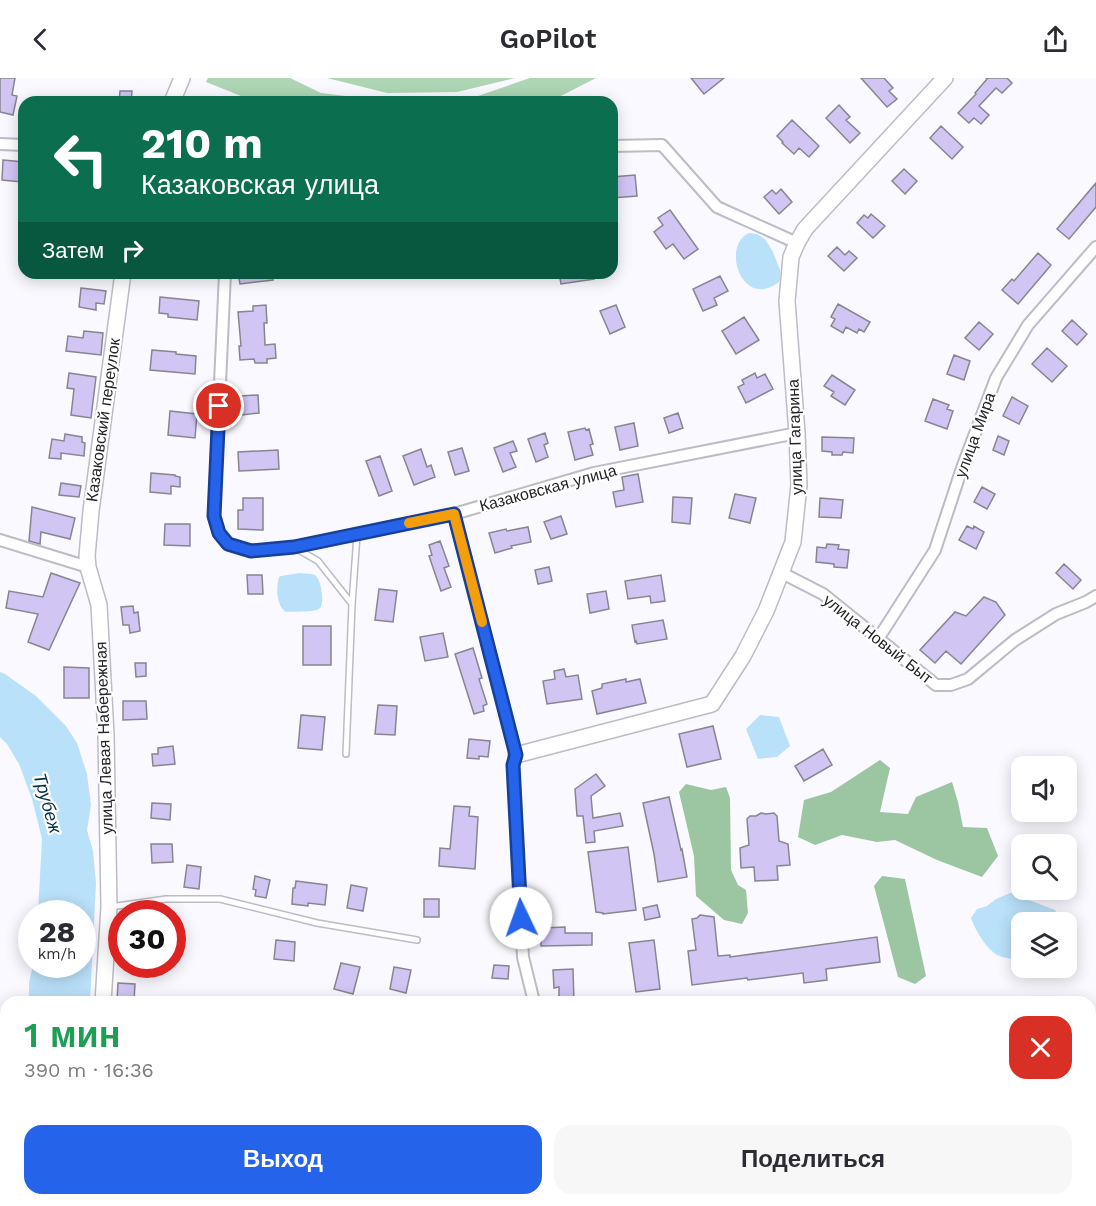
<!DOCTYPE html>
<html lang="ru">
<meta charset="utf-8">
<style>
:root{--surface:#fff;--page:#f7f7f7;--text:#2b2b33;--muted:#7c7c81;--accent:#2563eb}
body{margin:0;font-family:"Work Sans",sans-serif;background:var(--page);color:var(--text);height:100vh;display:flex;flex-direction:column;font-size:22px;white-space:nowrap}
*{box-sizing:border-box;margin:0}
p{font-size:20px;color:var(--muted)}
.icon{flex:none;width:33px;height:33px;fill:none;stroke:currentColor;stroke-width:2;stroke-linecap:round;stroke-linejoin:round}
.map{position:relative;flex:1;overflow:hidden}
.sheet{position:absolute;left:0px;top:918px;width:1096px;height:210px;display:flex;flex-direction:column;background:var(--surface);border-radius:18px 18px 0 0;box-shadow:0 3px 15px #0003}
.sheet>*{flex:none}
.guide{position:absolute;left:18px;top:18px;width:600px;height:183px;border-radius:18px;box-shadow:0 3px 15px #0003;background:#0b6e4f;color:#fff;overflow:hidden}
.tools{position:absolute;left:1011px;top:678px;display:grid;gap:12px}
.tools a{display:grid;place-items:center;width:66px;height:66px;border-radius:12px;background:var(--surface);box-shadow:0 3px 15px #0003;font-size:30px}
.speed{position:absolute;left:18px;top:822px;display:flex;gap:12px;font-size:30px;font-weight:700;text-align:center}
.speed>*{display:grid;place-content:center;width:78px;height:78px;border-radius:50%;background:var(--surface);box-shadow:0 3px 15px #0003;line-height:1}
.speed small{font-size:15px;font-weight:400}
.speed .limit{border:9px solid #d22;background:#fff;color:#111}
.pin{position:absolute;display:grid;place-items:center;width:51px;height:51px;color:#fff;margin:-26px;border:3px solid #fff;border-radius:50%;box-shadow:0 2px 6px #0007}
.me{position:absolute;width:66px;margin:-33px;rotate:357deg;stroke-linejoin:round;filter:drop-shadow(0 0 4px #0008)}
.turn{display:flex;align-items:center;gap:21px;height:126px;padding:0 24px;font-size:27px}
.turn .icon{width:78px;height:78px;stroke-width:2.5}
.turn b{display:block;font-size:42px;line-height:51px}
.then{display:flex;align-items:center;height:57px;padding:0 24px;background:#0003;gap:12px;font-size:22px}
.round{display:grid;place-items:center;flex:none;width:63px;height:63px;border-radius:18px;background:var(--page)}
.headline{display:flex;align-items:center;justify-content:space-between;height:102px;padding:0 24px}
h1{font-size:36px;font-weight:600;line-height:45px;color:#1e9e55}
.button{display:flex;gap:12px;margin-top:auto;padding:12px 24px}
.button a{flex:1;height:69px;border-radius:18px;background:var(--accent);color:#fff;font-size:24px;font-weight:600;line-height:69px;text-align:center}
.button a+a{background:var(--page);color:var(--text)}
header{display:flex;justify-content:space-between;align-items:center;height:78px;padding:0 24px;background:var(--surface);font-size:27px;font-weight:600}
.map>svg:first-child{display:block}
.green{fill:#aed5b4}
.forest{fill:#9cc5a2}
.water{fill:#bae1fa}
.building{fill:#d1c5f4;stroke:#87858f;stroke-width:1.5}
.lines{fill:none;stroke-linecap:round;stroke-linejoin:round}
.lane-casing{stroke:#bdbbc5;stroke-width:8}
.street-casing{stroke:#bdbbc5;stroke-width:14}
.secondary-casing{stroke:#bdbbc5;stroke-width:18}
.lane{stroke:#fff;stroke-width:5}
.street{stroke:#fff;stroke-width:10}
.secondary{stroke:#fff;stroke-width:15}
.route-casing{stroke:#184099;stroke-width:15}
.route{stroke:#2563eb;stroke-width:10}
.slow{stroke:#f59e0b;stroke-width:10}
.labels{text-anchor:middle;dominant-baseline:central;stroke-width:4.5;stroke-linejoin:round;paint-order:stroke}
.street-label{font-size:16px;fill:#242327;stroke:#fff}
.water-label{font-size:18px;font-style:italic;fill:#073146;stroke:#fff}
</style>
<header><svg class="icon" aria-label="back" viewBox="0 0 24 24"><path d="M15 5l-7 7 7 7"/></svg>GoPilot<svg class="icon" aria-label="share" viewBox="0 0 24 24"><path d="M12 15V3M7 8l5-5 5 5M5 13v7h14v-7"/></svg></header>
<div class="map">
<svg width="1096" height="1128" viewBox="0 0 1096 1128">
<rect width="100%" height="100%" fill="#faf9ff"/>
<path class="green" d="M208 0H290L321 15 396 24 475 19 530 0H596L549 24H256L206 4Z
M327 0H515L457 14 387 15Z"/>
<path class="forest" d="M880 682 890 690 880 734 908 736 916 719 952 704 958 724 963 749 987 750 998 778 982 799 937 782 895 762 877 764 842 757 815 767 798 759 804 722 831 714Z
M686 706 711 712 726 709 730 720 731 792 738 807 746 812 748 835 742 846 724 842 696 818 694 778 679 714Z
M882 798 905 801 926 898 915 906 898 899 874 808Z"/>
<path class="water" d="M749 155 757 156 765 161 773 174 780 192V203C743 234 720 168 749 155Z
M300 495C304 496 311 495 315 497 321 501 325 525 320 530 316 535 294 533 286 534 276 527 276 510 279 499L281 498Z
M0 594 5 596 36 618 66 648 77 665 87 696 91 727 87 752 93 773 96 805 90 924H29V905L33 887 82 886V836L38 835 42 761 32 721 19 686 7 666 0 659Z
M760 637 779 639 790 668 777 679 758 681 746 651Z
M1010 815H1019L1029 822 1055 832 1060 842 1059 844H1022L1021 880C1013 882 999 880 993 874 984 867 975 851 971 840L977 831 987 828 996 821Z
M6 1094V1122H63L58 1128H0V1101Z"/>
<path class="building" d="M0 0H15L12 17 17 18 13 37 0 34Z
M691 0H724L704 16Z
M861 0H884L893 10 889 13 897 21 887 29Z
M986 0H1007L1012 5 1002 15 996 10 979 28 989 37 981 46 974 40 969 45 958 35 976 16 975 15 987 1Z
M120 13H132L131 24H119Z
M839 27 850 39 846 42 860 55 850 65 826 40Z
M792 42 819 68 809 79 799 70 794 76 782 65 783 64 777 58Z
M941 48 963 69 952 81 930 60Z
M3 82 24 84 22 104 2 102Z
M904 91 917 103 905 116 892 103Z
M635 97 637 118 612 120V99Z
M1096 105V129L1069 161 1057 151Z
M781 111 792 124 779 136 764 119 772 112 776 116Z
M670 132 698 171 684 181 673 166 666 171 654 154 663 147 658 140Z
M871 136 885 148 873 160 857 145 864 137 868 140Z
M837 169 845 177 849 173 857 180 844 193 828 178Z
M1038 175 1051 187 1018 226 1002 212 1012 201 1014 203Z
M238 195H272L273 202 240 206Z
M559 195H594V201L561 206Z
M720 198 728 213 714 220 717 227 703 233 693 211Z
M81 210 106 213 104 226 96 225V232L79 229Z
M160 219 199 223 197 242 168 239V236L159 235Z
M838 226 870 244 864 254 859 251 857 255 846 249 843 255 831 248 835 241 831 239Z
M266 227 267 245H264L265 267 275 266 276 280 267 281V285H255L254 281 240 282 239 268H241L238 234 253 233V228Z
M616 227 625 249 610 256 600 233Z
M744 239 759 262 736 276 722 253Z
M1072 242 1087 256 1077 267 1062 253Z
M979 244 993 256 979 272 965 260Z
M84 253 103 255 101 277 66 273 68 258 83 260Z
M1047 270 1067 288 1052 304 1032 286Z
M152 272 176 274V276L196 278 195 296 150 292Z
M954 277 970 283 964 302 947 296Z
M69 295 96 299 91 340 71 337 74 311 67 310Z
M755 295 757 300 765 296 773 311 746 325 738 309 744 306 742 302Z
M832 297 855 312 845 327 831 318 834 314 824 308Z
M258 317 259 335 242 337 240 318Z
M1012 319 1028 328 1019 346 1003 338Z
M933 321 949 327 947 331 953 333 947 351 925 343Z
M170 333 197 336 195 360 168 357Z
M678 335 683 350 669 355 664 340Z
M634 345 638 368 620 372 615 349Z
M585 350 586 352 589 351 593 366 590 367 593 377 575 382 568 354Z
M545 355 548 365 544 367 548 379 536 384 528 361Z
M65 356 82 359V364L85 365 84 378 61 375V381L49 380 52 361 64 363Z
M998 358 1009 363 1004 377 993 372Z
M822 359 854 360 853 375 843 374 842 377H832V374L822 373Z
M513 363 517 373 510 375 516 389 503 394 494 370Z
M462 370 469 393 455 397 448 374Z
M421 371 427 389 431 387 435 399 414 407 403 378Z
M278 372 279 391 239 393 238 374Z
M380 378 392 413 379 418 366 383Z
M151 395 175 397V398L180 399V409L171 408V416L150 414Z
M638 396 643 424 616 429 613 414 624 412 622 399Z
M61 405 81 408 79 419 59 417Z
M982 409 995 416 987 431 974 424Z
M735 416 756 420 750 445 729 440Z
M673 419 692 420 690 446 672 444Z
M243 420H263V452L238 451V432H243Z
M820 420 843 422 841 440 819 439Z
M32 429 75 440 70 461 41 454 40 466 29 463Z
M561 438 567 456 551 461 544 444Z
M165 446H190V468L164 467Z
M967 448 973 451 974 448 984 454 976 471 959 462Z
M528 449 531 464 511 468 512 470 495 475 489 455 506 451 507 453Z
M440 463 449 488 444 490 451 509 441 513 429 478 432 477 429 467Z
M827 466 839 467 838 471 849 472 847 490 834 489V486L816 484 817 469 826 470Z
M1064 486 1081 502 1073 511 1056 495Z
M549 489 552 503 538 506 535 492Z
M51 495 80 505 49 572 28 564 38 536 6 530 9 513 43 519Z
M247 497H262L263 516H248Z
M661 497 665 523 651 525 650 518 628 521 625 503Z
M379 511 397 513 393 544 375 542Z
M606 513 609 531 590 535 587 516Z
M984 519 996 524 1005 537 961 586 946 573 935 585 920 572 955 534 966 538Z
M133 528 134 535 138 534 140 553 130 555 129 547H123L121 529Z
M663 542 667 561 637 566 636 563 635 564 632 547Z
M303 548H331V587H303Z
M443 555 448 579 425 583 420 559Z
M473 570 482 600 479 601 487 626 483 628 484 633 474 636 455 576Z
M135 585H146V598L136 599Z
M64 589 89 590V620H64Z
M564 591 566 599 578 597 582 621 547 626 543 603 555 601 554 593Z
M626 601V604L640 601 646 625 597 636 592 613 602 610V606Z
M123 623H146L147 641 123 642Z
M378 627 397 628 395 657 375 656Z
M301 637 325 639 322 672 298 670Z
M713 648 721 681 687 689 679 656Z
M469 661 490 663 488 679 479 678V681L467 680Z
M173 668 175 686 153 688 152 676H158V670Z
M823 671 832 687 804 703 795 688Z
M596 696 605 708 591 718 593 740 620 735 623 748 594 753 595 764 586 765 583 738H577L575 711Z
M669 719 681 772 682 771 687 799 658 804 654 776 643 725Z
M152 725 171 726 170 742 151 740Z
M454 728 470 729 469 738 478 739 475 791 439 788 440 770 450 771Z
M761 735 766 736 774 735 777 738 779 763 788 766 790 787 777 788 778 802 755 803 754 789 741 790 740 770 749 767 747 741 750 738H756Z
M151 766H172L173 784 152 785Z
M628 769 636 832 603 836V835L596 834 588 774Z
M187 787 201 789 199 811 184 809Z
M255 798 270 802 266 820 255 818 256 812 253 811Z
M296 803 327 807 325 827 308 825V828L292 826 293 810H295Z
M351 807 367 810 363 833 347 830Z
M424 821H439V839H424Z
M657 827 660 839 645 842 643 830Z
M700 837 714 839 718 878 730 877V879L877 859 880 884 826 891 827 902 804 905 803 895 748 902 747 900 692 907 688 873 696 872 692 841 697 840Z
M565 849V855H592V867L541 868V850Z
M276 862 295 864 294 883 274 881Z
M654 862 660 911 636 914 629 865Z
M341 885 360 889 353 916 334 911Z
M494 887 509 888 508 901 492 900Z
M394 889 411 892 406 915 390 911Z
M573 891 574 924H559V909L554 910 553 892Z
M118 905 135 906 134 923 117 922Z"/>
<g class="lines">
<defs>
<path id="lane" d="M297 471 318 483 352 526
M346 676 352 526 357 457
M110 829 166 821H220L317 845 417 862"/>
<path id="street" d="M0 66 24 67
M612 68 662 67 717 129 797 165
M225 195 214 438 219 455 228 466 251 473 294 469 454 436 594 395 797 355
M454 436 516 677 513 687 523 879 534 924
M0 462 88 489
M782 495 823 516 936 607H951L968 601 1015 562 1056 536 1086 524 1096 518
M878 561 935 472 962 390 996 300 1028 247 1096 169
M560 1122 561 1128
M335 1128V1122"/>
<path id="secondary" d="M172 24 182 0
M516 677 712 626 743 578 766 533 793 464 799 407 797 355 787 223 791 179 797 165 805 151 945 0
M103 924 109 829 106 657 99 527 88 489 87 478 91 433 123 195
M85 1128 86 1122"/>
</defs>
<use href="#lane" class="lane-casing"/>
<use href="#street" class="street-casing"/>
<use href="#secondary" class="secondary-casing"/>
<use href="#lane" class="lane"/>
<use href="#street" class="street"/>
<use href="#secondary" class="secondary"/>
</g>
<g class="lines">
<defs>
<path id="route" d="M219 328 214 438 219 455 228 466 251 473 294 469 454 436 516 677 513 687 521 840"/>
</defs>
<use href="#route" class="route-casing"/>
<use href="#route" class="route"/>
<path class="slow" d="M409 445 454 436 482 544"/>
</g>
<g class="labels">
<g class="street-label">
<text transform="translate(103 342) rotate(-82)">Казаковский переулок</text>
<text transform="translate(975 357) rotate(-70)">улица Мира</text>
<text transform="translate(795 359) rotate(-92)">улица Гагарина</text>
<text transform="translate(548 410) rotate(-15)">Казаковская улица</text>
<text transform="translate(878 561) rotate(38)">улица Новый Быт</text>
<text transform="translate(104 660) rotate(-92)">улица Левая Набережная</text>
</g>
<g class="water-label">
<text transform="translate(48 725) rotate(74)">Трубеж</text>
</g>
</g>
</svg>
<div class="tools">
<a><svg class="icon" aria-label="sound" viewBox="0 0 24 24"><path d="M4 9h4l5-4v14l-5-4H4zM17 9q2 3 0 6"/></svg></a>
<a><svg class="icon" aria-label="search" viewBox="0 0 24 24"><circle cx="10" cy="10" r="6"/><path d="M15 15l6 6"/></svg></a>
<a><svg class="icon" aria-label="layers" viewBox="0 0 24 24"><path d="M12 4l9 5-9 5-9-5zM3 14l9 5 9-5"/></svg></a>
</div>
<div class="speed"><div>28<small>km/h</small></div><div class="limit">30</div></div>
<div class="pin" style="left:219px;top:328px;background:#d93025"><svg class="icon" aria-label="arrive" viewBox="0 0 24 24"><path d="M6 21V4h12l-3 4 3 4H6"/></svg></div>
<svg class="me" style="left:521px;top:840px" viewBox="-20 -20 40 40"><circle r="19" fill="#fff"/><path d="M0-13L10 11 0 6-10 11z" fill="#2563eb"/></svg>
<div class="guide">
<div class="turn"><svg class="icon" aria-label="left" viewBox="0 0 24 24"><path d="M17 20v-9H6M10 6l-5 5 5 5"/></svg><div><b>210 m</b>Казаковская улица</div></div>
<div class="then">Затем<svg class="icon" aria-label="right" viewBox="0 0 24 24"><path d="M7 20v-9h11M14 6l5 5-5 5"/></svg></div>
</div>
<section class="sheet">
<div class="headline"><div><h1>1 мин</h1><p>390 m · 16:36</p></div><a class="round" style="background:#d93025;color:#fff"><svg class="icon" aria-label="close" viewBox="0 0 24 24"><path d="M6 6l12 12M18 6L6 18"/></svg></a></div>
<div class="button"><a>Выход</a><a>Поделиться</a></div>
</section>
</div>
